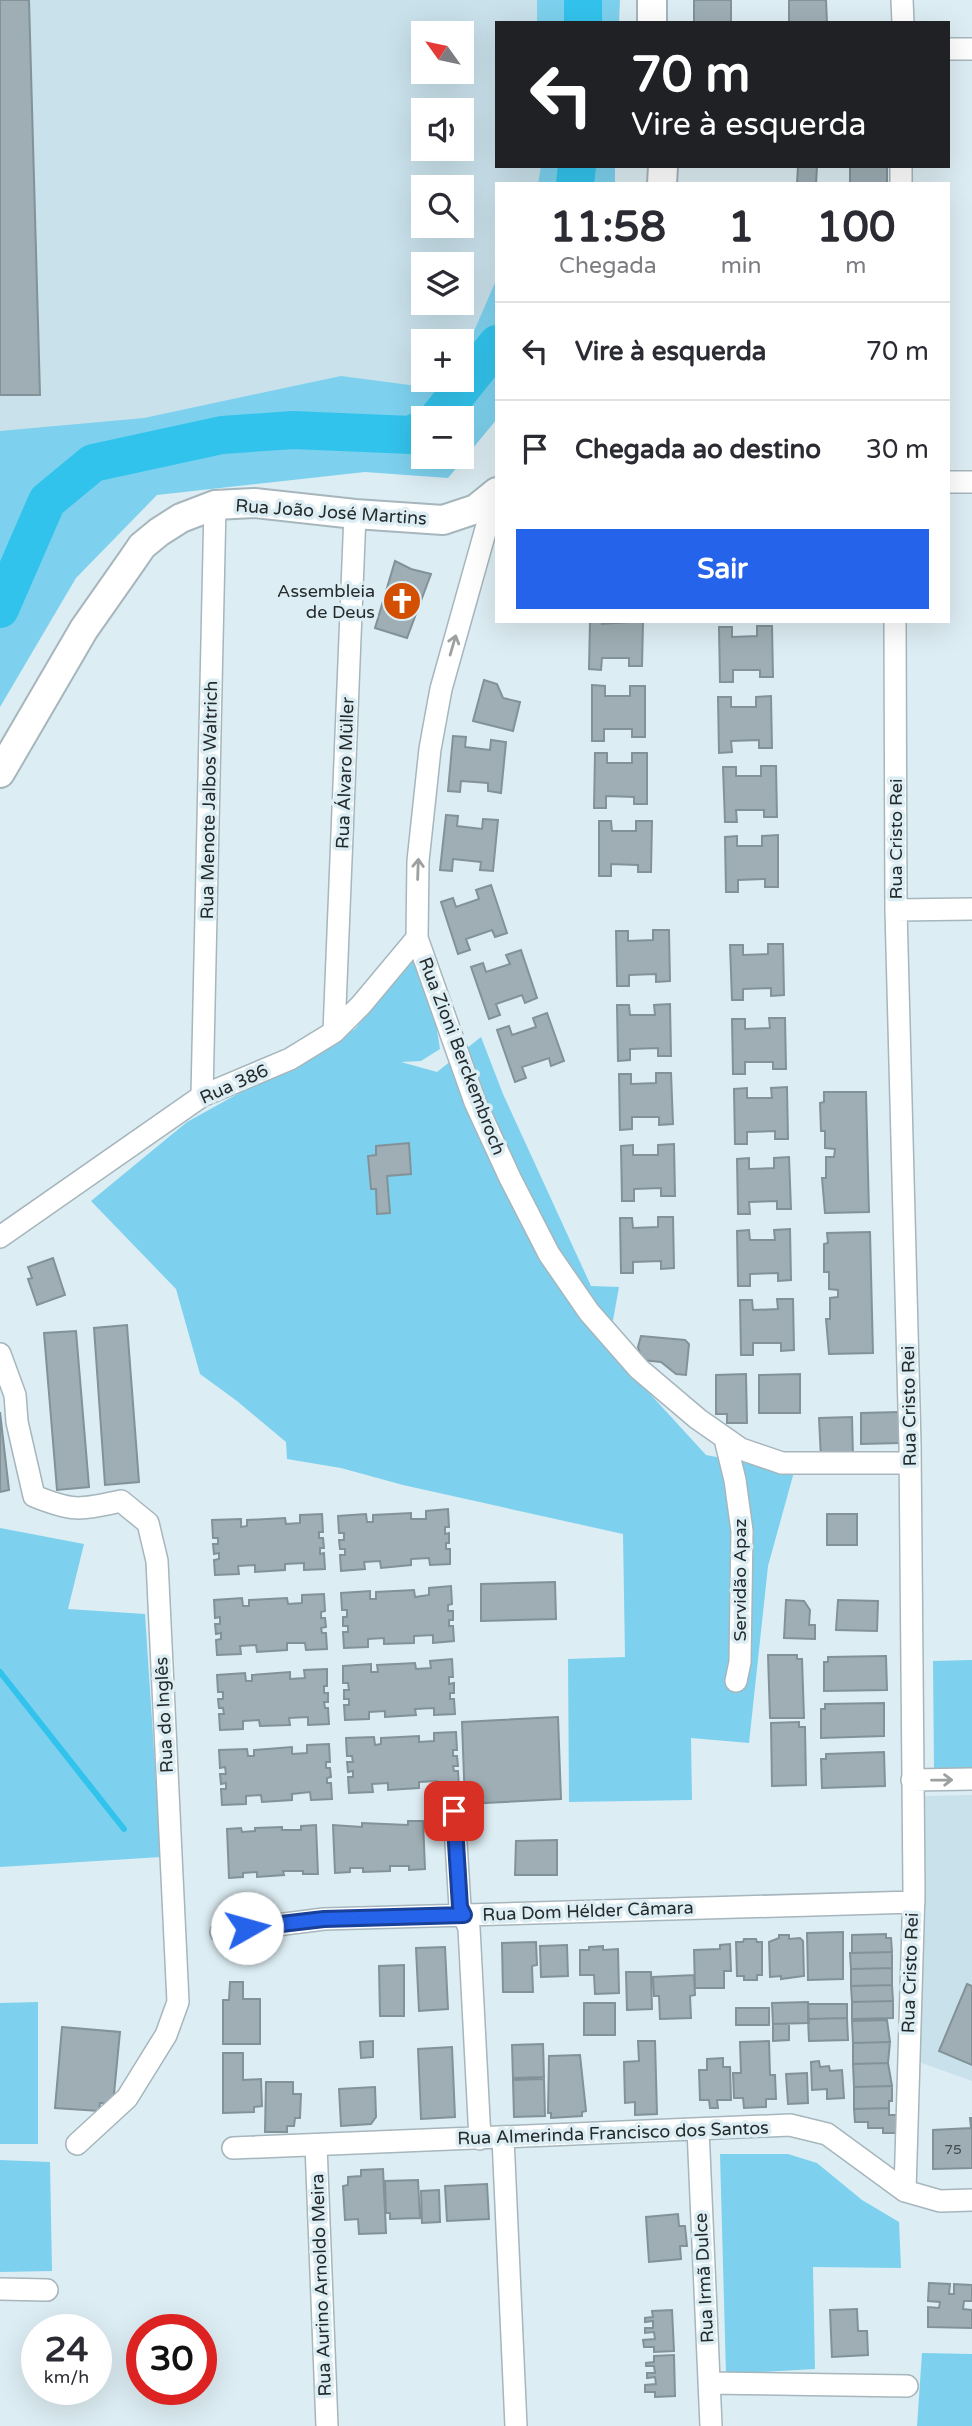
<!DOCTYPE html>
<html lang="pt">
<meta charset="utf-8">
<style>
:root{--surface:#fff;--page:#f2f2f3;--text:#2b2b33;--muted:#7c7c81;--line:#e1e1e2;--accent:#2563eb}
body{margin:0;font-family:"Varela Round",sans-serif;background:var(--page);color:var(--text);height:100vh;display:flex;flex-direction:column;font-size:26px;white-space:nowrap}
*{box-sizing:border-box;margin:0}
p{font-size:23px;color:var(--muted)}
.icon{flex:none;width:38px;height:38px;fill:none;stroke:currentColor;stroke-width:2;stroke-linecap:round;stroke-linejoin:round}
.map{position:relative;flex:1;overflow:hidden}
.details{position:absolute;left:495px;top:182px;width:455px;height:441px;display:flex;flex-direction:column;background:var(--surface);border-radius:0px;box-shadow:0 7px 28px #0002}
.details>*{flex:none}
.hud{position:absolute;left:495px;top:21px;width:455px;height:147px;border-radius:0px;box-shadow:0 7px 28px #0002;background:#202124;color:#fff;overflow:hidden}
.needle{width:46px;rotate:303deg}
.buttons{position:absolute;left:411px;top:21px;display:grid;gap:14px}
.buttons a{display:grid;place-items:center;width:63px;height:63px;border-radius:0px;background:var(--surface);box-shadow:0 7px 28px #0002;font-size:35px}
.speed{position:absolute;left:21px;top:2314px;display:flex;gap:14px;font-size:35px;font-weight:700;text-align:center}
.speed>*{display:grid;place-content:center;width:91px;height:91px;border-radius:50%;background:var(--surface);box-shadow:0 7px 28px #0002;line-height:1}
.speed small{font-size:18px;font-weight:400}
.speed .limit{border:10px solid #d22;background:#fff;color:#111}
.pin{position:absolute;display:grid;place-items:center;width:60px;height:60px;color:#fff;margin:-30px;border-radius:14px;box-shadow:0 4px 10px #0006}
.me{position:absolute;width:77px;margin:-38px;rotate:83deg;stroke-linejoin:round;filter:drop-shadow(0 0 5px #0008)}
.turn{display:flex;align-items:center;gap:24px;height:147px;padding:0 21px;font-size:32px}
.turn .icon{width:91px;height:91px;stroke-width:2.5}
.turn b{display:block;font-size:49px;line-height:60px}
.eta{display:flex;justify-content:space-evenly;align-items:center;height:119px;text-align:center}
.eta b{font-size:42px;font-weight:700;line-height:49px}
.primary-button{display:flex;gap:14px;margin-top:auto;padding:14px 21px}
.primary-button a{flex:1;height:80px;border-radius:0px;background:var(--accent);color:#fff;font-size:28px;font-weight:700;line-height:80px;text-align:center}
ul{padding:0;list-style:none}
li{display:flex;align-items:center;gap:21px;height:98px;padding:0 21px;border-top:2px solid var(--line)}
li div{flex:1}
li b{display:block;font-size:26px}
li em{font-style:normal}
.map>svg:first-child{display:block}
.built{fill:#c9e1eb;fill-rule:evenodd}
.green{fill:#7dd1ee;fill-rule:evenodd}
.lines{fill:none;stroke-linecap:round;stroke-linejoin:round}
.stream{stroke:#32c3ec;stroke-width:6}
.river{stroke:#32c3ec;stroke-width:38}
.building{fill:#9eaeb4;stroke:#829298;stroke-width:2}
.minor-casing{stroke:#a6b6bc;stroke-width:24}
.major-casing{stroke:#a6b6bc;stroke-width:32}
.minor{stroke:#fff;stroke-width:21}
.major{stroke:#fff;stroke-width:28}
.oneway{stroke:#9da0a0}
.route-casing{stroke:#184099;stroke-width:18}
.route{stroke:#2563eb;stroke-width:12}
.labels{text-anchor:middle;dominant-baseline:central;stroke-width:7;stroke-linejoin:round;paint-order:stroke}
.number-label{font-size:14px;fill:#434c4f}
.street-label{font-size:18px;fill:#252b2d;stroke:#dcedf3}
.poi-label{font-size:18px;fill:#252b2d;stroke:#dcedf3;text-anchor:end}
</style>
<div class="map">
<svg width="972" height="2426" viewBox="0 0 972 2426">
<rect width="100%" height="100%" fill="#dcedf3"/>
<path class="built" d="M0 0H554L555 23H497V166H556L551 184H497V302L472 344 462 357V341H424V380H434L365 412 191 419 0 436ZM424 33H462V72H424ZM424 110H462V149H424ZM424 187H462V226H424ZM424 264H462V303H424Z
M972 1795V2081L916 2061 923 1796Z"/>
<path class="green" d="M537 0H620L619 23H537Z
M541 166H615V184H538Z
M497 278V419L448 478 365 472 157 495 76 578 0 707V431L144 418 341 376 448 390 453 380H462V359ZM424 418H462V457H424Z
M416 957 434 1011 440 1049 421 1061 401 1062 437 1072 481 1037 503 1094 591 1286 619 1287 608 1348 706 1455 794 1472 768 1566 749 1743 691 1738 692 1800 569 1802 568 1659 625 1657 623 1534 403 1485 341 1468 287 1459 286 1442 237 1401 200 1374 176 1289 91 1201 187 1122 355 1029 411 958Z
M0 1528 84 1544 68 1609 145 1614 161 1857 0 1867Z
M972 1660V1768H934L933 1661Z
M38 2002V2144H0V2003Z
M720 2154H788L817 2163 862 2200 899 2222 901 2268 813 2267 815 2369 726 2374Z
M0 2160 50 2162 52 2271 0 2272Z
M922 2353 972 2354V2426H917Z"/>
<g class="lines">
<path class="stream" d="M0 1672 124 1829"/>
<path class="river" d="M583 23V0
M575 184 577 166
M438 418 497 344
M0 609 47 501 93 463 222 435 293 430 411 435 424 428"/>
</g>
<path class="building" d="M0 0H29L40 395H0Z
M694 0H731V23H694Z
M789 0H826L827 23H789Z
M798 166H817L816 184H797Z
M850 166H887V184H850Z
M395 561 411 569 431 574 407 638 375 628Z
M590 621H602V624L643 621 642 666H629V658H602L601 670 589 669Z
M757 626H772L773 677H760V670H733V682H720L719 627H732V637L757 636Z
M484 680 497 684 503 698 520 702 513 731 473 721Z
M592 685 605 686V696H630V686H645V737H632V729H604V741H592Z
M771 696 772 748H759V740L731 741 732 752 719 753 718 697H731V707H756V697Z
M453 736 466 737 465 747 490 750 491 740 506 742 501 793 488 791V783L461 781 460 792 448 791Z
M595 753H607V763H632V753H647V804H634V797L606 796V808H594Z
M761 766H776L777 817H764V810H736L737 822H725L723 767H736V776H761Z
M446 815 458 816 457 826 482 829 483 819 498 820 493 871 480 870 481 862 453 859 452 871 440 870Z
M599 821H611L612 831H636V821H652L651 872H638V865L611 864V876H599Z
M778 835V887H765V879L738 880V892H726L725 837 737 836V846H762V836Z
M491 885 507 933 495 937 492 930 466 939 470 950 458 954 441 902 453 898 456 907 479 899 476 890Z
M653 930H669L670 981 656 982V974L629 975V986H617L616 931H628V941L653 940Z
M768 944H783L784 995 771 996V988L743 989V1000H732L730 945H743V955L768 954Z
M521 950 537 998 525 1003 522 995 496 1004 500 1015 489 1019 471 967 483 963 486 972 510 964 506 955Z
M670 1004 671 1056H658V1048L630 1049V1060L618 1061 617 1005H629L630 1015H655L654 1005Z
M547 1013 564 1061 551 1066 549 1058 522 1067 526 1078 515 1082 497 1030 509 1026 512 1035 536 1027 533 1018Z
M769 1018H785L786 1069H773V1062H745V1074H733L732 1019H745V1029L770 1028Z
M656 1073H671L673 1124 659 1125V1117H632V1129L620 1130 619 1074H631V1084L656 1083Z
M787 1087 788 1139H775V1131L747 1132V1144H735L734 1089 747 1088V1098H772L771 1088Z
M824 1092H866L869 1212 825 1213 822 1178H826V1157H834L835 1149 825 1148V1131H821L820 1103 824 1102Z
M409 1143 411 1174 387 1176 390 1213 377 1214 376 1189H371L368 1156 376 1155V1146Z
M674 1144 675 1196H661V1188L634 1189V1201H622L621 1146 633 1145V1155H658V1145Z
M789 1157 791 1209H777V1201L749 1202 750 1214H738L737 1159 749 1158V1169L774 1168V1158Z
M658 1217H673L674 1268 661 1269V1261L633 1262V1273H621L620 1218H632L633 1228 658 1227Z
M790 1229 791 1280 778 1281V1273L750 1274V1286H738L737 1231 749 1230 750 1240H775L774 1230Z
M870 1232 873 1353 829 1354 826 1319H830V1298L838 1297V1290L829 1289V1272H824V1244L828 1243 827 1233Z
M53 1258 65 1295 37 1305 28 1279 32 1278 28 1267Z
M777 1299H793L794 1350 781 1351V1343H753V1355H741L740 1300H752L753 1310 778 1309Z
M127 1325 139 1482 105 1485 94 1328Z
M76 1331 89 1487 57 1490 44 1333Z
M641 1336 685 1340 689 1344 686 1375 676 1374 661 1362 642 1360 638 1347Z
M746 1374 747 1423H727V1414H716V1375Z
M800 1374V1413H759V1375Z
M0 1412 9 1490 0 1492Z
M900 1412V1443L861 1444V1413Z
M852 1417 853 1457 821 1458 819 1418Z
M448 1509 449 1527H445V1534L449 1533V1543H446V1549H450V1564L430 1565 429 1558 411 1559V1565L381 1568 380 1561 364 1562 365 1569 341 1571 340 1555H345V1549H340L339 1540H344V1533H339L338 1516 366 1514 367 1522H373V1515L411 1513V1519H426V1511Z
M322 1514 323 1532H319V1538H323L324 1548H320V1554L324 1553 325 1569 304 1570V1563L285 1564V1570L255 1572V1565L238 1566 239 1574 215 1575 214 1560 219 1559V1553L214 1554 213 1544H218V1538H213L212 1520 241 1519V1527L247 1526V1520L285 1518 286 1524 300 1523V1515Z
M827 1514H857V1545H827Z
M555 1582 556 1619 481 1621V1584Z
M451 1586 452 1604 448 1605V1611H453V1620H449V1626H453L454 1641 433 1643V1635L414 1636V1643L384 1644V1638L368 1639V1647L344 1648 343 1632H348V1626H343V1617H347V1610H342L341 1593 370 1591V1599H376V1592L414 1590 415 1597 429 1595V1588Z
M324 1594 325 1611 321 1612V1618H325L326 1627 321 1628 322 1633H326L327 1649 306 1650 305 1643H287V1650L257 1652 256 1645 240 1646 241 1654 217 1655 216 1640 221 1639V1633L216 1634 215 1624H220V1617L215 1618 214 1600 242 1598 243 1606H249V1600L287 1598 288 1604 302 1603V1595Z
M786 1600 804 1601 810 1610 809 1625H815V1639L784 1638Z
M838 1600 878 1601 877 1631 836 1630Z
M768 1655H797V1659H802L804 1718H770Z
M886 1656 887 1690 824 1691V1662H828V1657Z
M452 1659 453 1677H449V1684L454 1683V1693H450V1699H454L455 1714 434 1715V1708L415 1709 416 1715 385 1717V1711L369 1712V1719L345 1720 344 1705H349V1699H344V1690H349L348 1683H343V1666L371 1664V1672H378L377 1665 415 1663 416 1669 431 1668 430 1661Z
M327 1669V1686H324V1693H328V1702H324L325 1708H328L329 1724 308 1725V1717L289 1718 290 1725 260 1726 259 1720 243 1721V1729L220 1730 219 1714H224L223 1708H219L218 1699H223V1692H218L217 1675 245 1673 246 1681H252V1675L290 1672V1679L305 1678 304 1670Z
M884 1703V1736L821 1738V1709H825V1704Z
M558 1717 561 1799 465 1804 462 1722Z
M799 1722V1727H805L806 1785 772 1786 771 1723Z
M456 1732 457 1750H453V1756H457L458 1766H453L454 1771H458L459 1787 438 1788 437 1781 419 1782V1788L388 1790V1783L372 1784 373 1792 349 1793 348 1777H353V1771L348 1772 347 1762H353L352 1756H347L346 1738 374 1737 375 1745 381 1744V1738L419 1736V1742L434 1741V1733Z
M329 1744 330 1762H326V1768H330L331 1777 327 1778V1783H331L332 1799 311 1800 310 1792 292 1794V1800L262 1802 261 1795 246 1796V1804L222 1805 221 1789H226V1783L221 1784 220 1774H226L225 1767 220 1768 219 1750 247 1749 248 1756H254V1750L292 1747V1754L307 1753V1745Z
M884 1752 885 1786 822 1788 821 1759H826V1754Z
M408 1821H423L425 1869 409 1870V1866H390V1871L363 1872V1868H350V1872L335 1873 333 1825 362 1827V1823L408 1825Z
M316 1825 318 1874H303V1871H283L284 1875 257 1877V1872L243 1873V1877L229 1878 227 1829 241 1828 242 1832 255 1831V1828L282 1827V1830H301V1826Z
M557 1840V1875H515L516 1841Z
M843 1932V1979L808 1980 807 1933Z
M886 1934V1938H891L892 1952 852 1953V1935Z
M779 1935H789V1939L800 1938 803 1941 804 1976 781 1979V1976L770 1977 769 1942 779 1938Z
M744 1939H756L757 1942H762V1975H757V1980H744V1976H737L736 1942H743Z
M536 1942 537 1965 532 1966 533 1992H503L502 1943Z
M730 1944 731 1971H724V1988H695L694 1950 720 1949V1945Z
M567 1945 568 1976 541 1977 540 1946Z
M603 1946V1950L618 1949 619 1993 595 1994 594 1975H580V1950H589V1947Z
M445 1947 448 2009 419 2011 416 1948Z
M892 1952V1968L851 1969 850 1953Z
M404 1965V2016H380L379 1966Z
M892 1968V1985L851 1986V1969Z
M626 1972H651L652 2009 627 2010Z
M694 1975 695 1995 690 1996 691 2018 660 2019 659 1996H654L653 1977Z
M230 1982H243V1999H260V2044H223V2000H229Z
M967 1984 972 1986V2065L939 2051Z
M892 1985 893 2001 852 2002 851 1986Z
M893 2001V2018L852 2019V2002Z
M808 2002 809 2023 773 2024 772 2003Z
M584 2003H615V2035H584Z
M808 2004H847V2018L808 2019Z
M736 2008H769V2025H736Z
M847 2018 848 2040 809 2041 808 2019Z
M887 2020 890 2042 853 2043 852 2021Z
M773 2024H789V2040L773 2041Z
M62 2027 120 2032 113 2104 100 2103 99 2111 55 2108Z
M373 2041V2057L361 2058 360 2042Z
M638 2041H655L657 2114 635 2115V2102L625 2103 624 2062 639 2061Z
M769 2041 770 2075H775L776 2099H766V2107L744 2108 743 2098H734L733 2073H741L740 2042Z
M890 2042 888 2063 853 2064V2043Z
M543 2044 544 2077 513 2078 512 2045Z
M452 2047 455 2117 421 2119 418 2049Z
M223 2053H243V2080L261 2079 262 2106 254 2107V2112L223 2113Z
M580 2055 586 2111 582 2112V2116L551 2118V2113H548L549 2056Z
M723 2058V2067H730L731 2100H717L718 2108H710L709 2100H700L699 2070H707V2059Z
M819 2061 820 2067 829 2066 830 2071 842 2070 844 2098 827 2099V2089L812 2090 811 2062Z
M888 2063 892 2086 854 2087 853 2064Z
M807 2073 808 2103 788 2104 786 2074Z
M544 2079 545 2116 514 2117 513 2080Z
M266 2082H293V2094H301L300 2118H295L294 2126H287V2132H265Z
M892 2086V2101H889V2108L854 2109V2087Z
M375 2087 376 2117 371 2124 341 2126 339 2089Z
M889 2108V2115H897V2133H883V2128H868V2122H855L854 2109Z
M970 2118H972V2168L933 2169V2130L971 2128Z
M383 2169 386 2233 359 2234 358 2219 345 2220 343 2186 348 2185V2177L361 2176V2170Z
M418 2180 420 2218 390 2219V2213H386L385 2181Z
M487 2184 489 2219 447 2221 445 2186Z
M439 2190 440 2222 422 2223 421 2191Z
M678 2214 679 2226H685L687 2246H680L681 2259 649 2262 646 2217Z
M929 2283 950 2284 949 2294H954V2284L972 2285V2301H964L963 2309 972 2310V2328L928 2327V2307L939 2308 940 2302 928 2301Z
M857 2309 858 2331H867L868 2355 832 2357 830 2310Z
M672 2310 674 2351 654 2352V2347H644L643 2340 655 2339 654 2332 645 2333V2328H653V2321L645 2322V2318L653 2317 652 2311Z
M674 2355 675 2396 655 2397V2392H645V2385L656 2384 655 2377 647 2378V2373H655L654 2366H646V2363L654 2362V2356Z"/>
<g class="lines">
<defs>
<path id="minor" d="M902 0 903 23
M948 49H972
M901 184V166
M948 482H972
M496 493 441 689 430 749 418 861 417 938 475 1102 510 1178 549 1254 589 1312 639 1369 698 1419 741 1449 782 1463H910
M895 621 896 910 910 1445 914 1891 905 2191
M896 910 972 909
M334 1032 355 514
M202 1096 215 505
M0 1237 202 1096 290 1059 334 1032 361 1005 417 938
M0 1354 15 1395 17 1422 34 1496C74 1512 79 1510 121 1501L148 1523 157 1561 178 2002 166 2035 127 2098 77 2144
M725 1439 735 1480 742 1531 740 1662 736 1681
M912 1780 972 1779
M454 1811 460 1907 469 1928 480 2139
M221 1932 324 1919 914 1902
M698 2129 711 2426
M503 2138 516 2426
M316 2145 327 2426
M233 2148 790 2125 827 2134 905 2191 940 2201 972 2200
M0 2289 47 2290
M709 2383 907 2386"/>
<path id="major" d="M652 0V23
M662 184 663 166
M0 773 84 629 131 562 142 546 159 532 181 518 215 505 254 503 355 514 443 520 476 509 497 492"/>
</defs>
<use href="#minor" class="minor-casing"/>
<use href="#major" class="major-casing"/>
<use href="#minor" class="minor"/>
<use href="#major" class="major"/>
</g>
<defs><path id="oneway-shaft" d="M-6 0H5M1.5-3L5.5 0L1.5 3" fill="none" stroke-width="1.6" stroke-linecap="round" stroke-linejoin="round" transform="scale(1.75)"/></defs>
<g class="oneway">
<use href="#oneway-shaft" transform="translate(453 645) rotate(-74)"/>
<use href="#oneway-shaft" transform="translate(418 869) rotate(-88)"/>
<use href="#oneway-shaft" transform="translate(942 1780) rotate(-1)"/>
</g>
<g class="lines">
<defs>
<path id="route" d="M247 1928 324 1919 464 1915 460 1907 454 1811"/>
</defs>
<use href="#route" class="route-casing"/>
<use href="#route" class="route"/>
</g>
<defs>
<symbol id="church-disc" viewBox="-11 -11 22 22"><circle r="9.5" fill="#d34f01" stroke="#dcedf3"/><path d="M-1.2-6h2.4v3.5h3.3v2.4h-3.3V6h-2.4V-.1h-3.3v-2.4h3.3Z" fill="#fff"/></symbol>
</defs>
<g fill-rule="evenodd">
<use href="#church-disc" x="380" y="579" width="44" height="44"/>
</g>
<g class="labels">
<g class="number-label">
<text x="953" y="2149">75</text>
</g>
<g class="street-label">
<text transform="translate(331 512) rotate(4)">Rua João José Martins</text>
<text transform="translate(345 773) rotate(-88)">Rua Álvaro Müller</text>
<text transform="translate(209 800) rotate(-89)">Rua Menote Jalbos Waltrich</text>
<text transform="translate(896 839) rotate(-90)">Rua Cristo Rei</text>
<text transform="translate(462 1056) rotate(69)">Rua Zioni Berckembroch</text>
<text transform="translate(234 1084) rotate(-24)">Rua 386</text>
<text transform="translate(909 1406) rotate(-91)">Rua Cristo Rei</text>
<text transform="translate(740 1580) rotate(-90)">Servidão Apaz</text>
<text transform="translate(164 1715) rotate(-93)">Rua do Inglês</text>
<text transform="translate(588 1911) rotate(-2)">Rua Dom Hélder Câmara</text>
<text transform="translate(910 1973) rotate(-88)">Rua Cristo Rei</text>
<text transform="translate(613 2133) rotate(-2)">Rua Almerinda Francisco dos Santos</text>
<text transform="translate(704 2278) rotate(-93)">Rua Irmã Dulce</text>
<text transform="translate(321 2285) rotate(-92)">Rua Aurino Arnoldo Meira</text>
</g>
<g class="poi-label">
<text x="375" y="591">Assembleia<tspan x="375" dy="21">de Deus</tspan></text>
</g>
</g>
</svg>
<div class="buttons">
<a><svg class="needle" viewBox="-14 -14 28 28"><path d="M0-13l5 13h-10z" fill="#e53935"/><path d="M0 13l5-13h-10z" fill="#7c7c81"/></svg></a>
<a><svg class="icon" aria-label="sound" viewBox="0 0 24 24"><path d="M4 9h4l5-4v14l-5-4H4zM17 9q2 3 0 6"/></svg></a>
<a><svg class="icon" aria-label="search" viewBox="0 0 24 24"><circle cx="10" cy="10" r="6"/><path d="M15 15l6 6"/></svg></a>
<a><svg class="icon" aria-label="layers" viewBox="0 0 24 24"><path d="M12 4l9 5-9 5-9-5zM3 14l9 5 9-5"/></svg></a>
<a>+</a>
<a>−</a>
</div>
<div class="speed"><div>24<small>km/h</small></div><div class="limit">30</div></div>
<div class="pin" style="left:454px;top:1811px;background:#d93025"><svg class="icon" aria-label="arrive" viewBox="0 0 24 24"><path d="M6 21V4h12l-3 4 3 4H6"/></svg></div>
<svg class="me" style="left:247px;top:1928px" viewBox="-20 -20 40 40"><circle r="19" fill="#fff"/><path d="M0-13L10 11 0 6-10 11z" fill="#2563eb"/></svg>
<div class="hud">
<div class="turn"><svg class="icon" aria-label="left" viewBox="0 0 24 24"><path d="M17 20v-9H6M10 6l-5 5 5 5"/></svg><div><b>70 m</b>Vire à esquerda</div></div>
</div>
<section class="details">
<div class="eta">
<div><b>11:58</b><p>Chegada</p></div>
<div><b>1</b><p>min</p></div>
<div><b>100</b><p>m</p></div>
</div>
<ul>
<li><svg class="icon" aria-label="left" viewBox="0 0 24 24"><path d="M17 20v-9H6M10 6l-5 5 5 5"/></svg><div><b>Vire à esquerda</b></div><em>70 m</em></li>
<li><svg class="icon" aria-label="arrive" viewBox="0 0 24 24"><path d="M6 21V4h12l-3 4 3 4H6"/></svg><div><b>Chegada ao destino</b></div><em>30 m</em></li>
</ul>
<div class="primary-button"><a>Sair</a></div>
</section>
</div>
